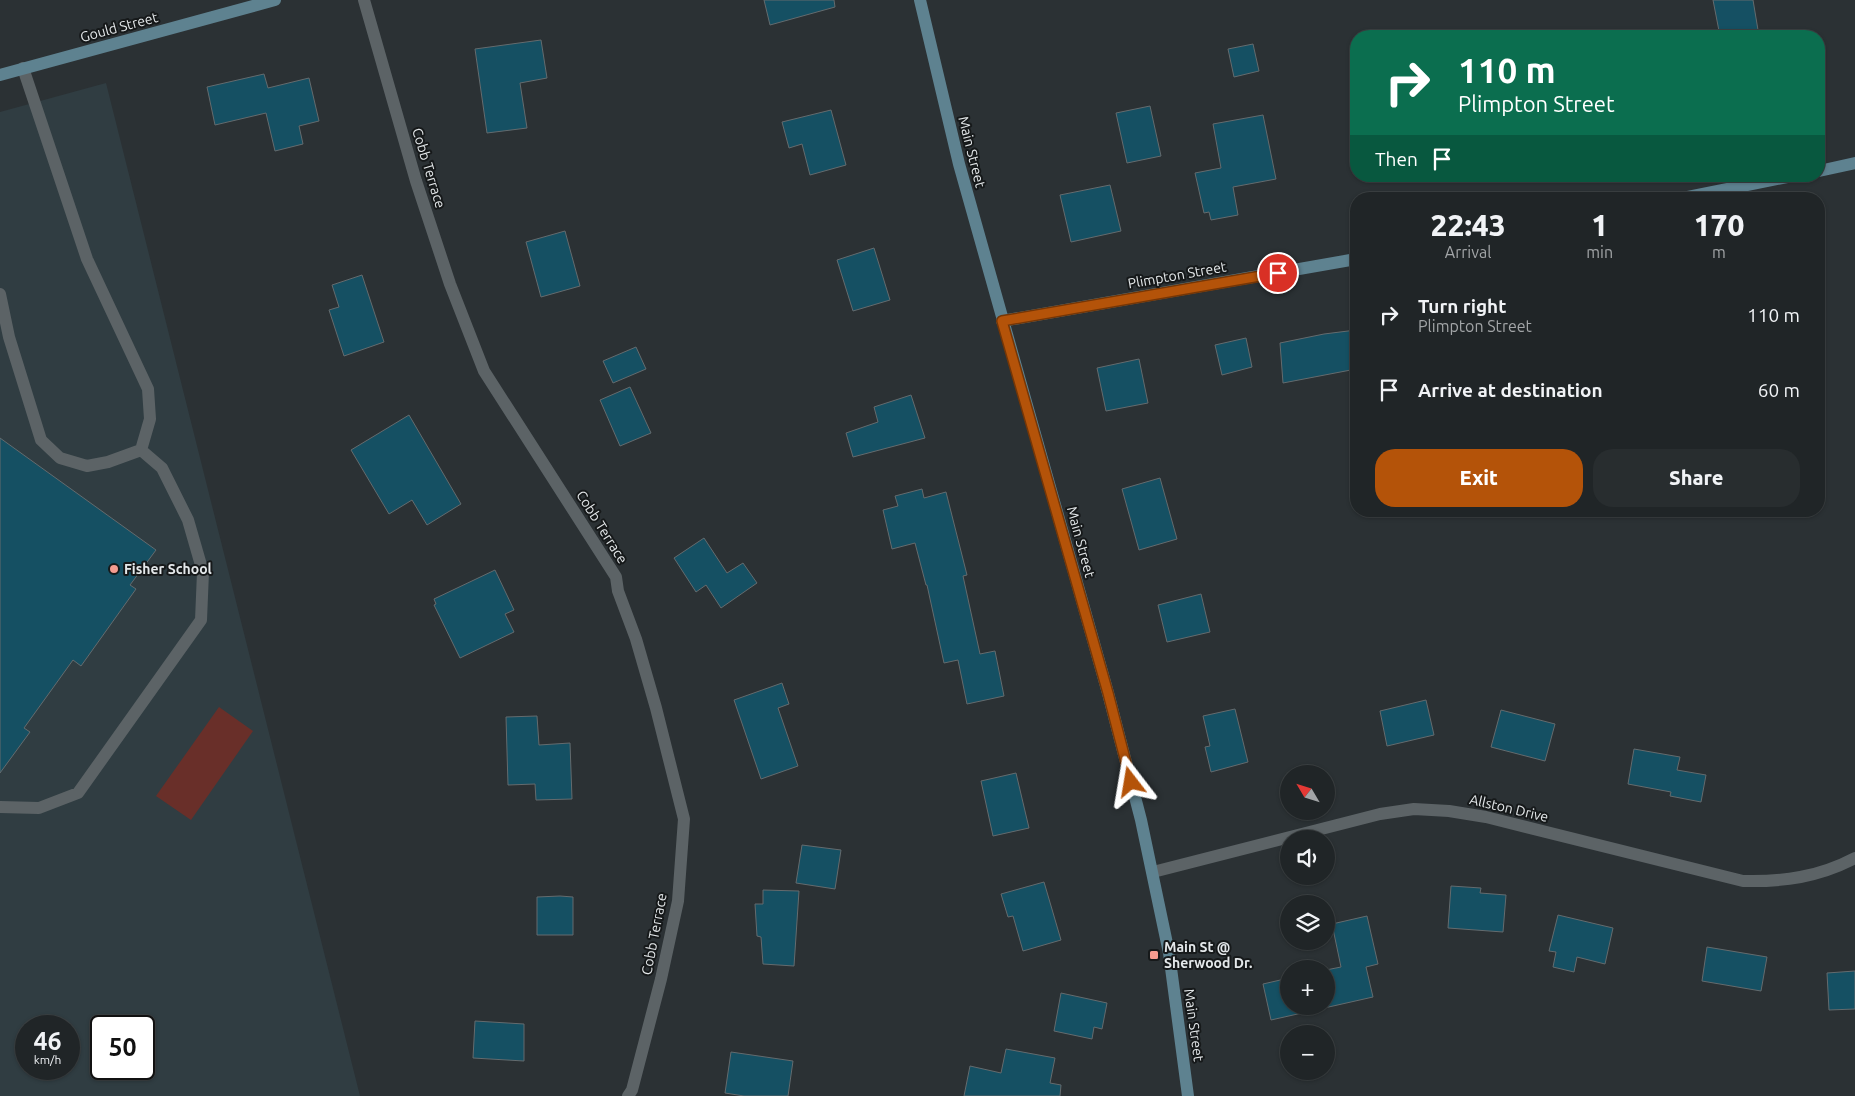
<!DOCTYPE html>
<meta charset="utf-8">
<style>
:root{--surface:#202527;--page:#282d2f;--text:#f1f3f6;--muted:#a2a5a7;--line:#3d4244;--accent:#b45309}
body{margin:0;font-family:Ubuntu,sans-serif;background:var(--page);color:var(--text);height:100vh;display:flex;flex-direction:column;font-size:19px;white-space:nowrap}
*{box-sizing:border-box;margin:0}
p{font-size:16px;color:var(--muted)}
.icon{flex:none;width:28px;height:28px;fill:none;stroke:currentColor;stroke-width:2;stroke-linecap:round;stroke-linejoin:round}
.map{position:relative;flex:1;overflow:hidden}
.drawer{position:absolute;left:1350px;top:192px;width:475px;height:325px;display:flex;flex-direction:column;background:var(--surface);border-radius:20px;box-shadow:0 1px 4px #0004,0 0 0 1px var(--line)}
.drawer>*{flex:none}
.guide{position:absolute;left:1350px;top:30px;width:475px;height:152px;border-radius:20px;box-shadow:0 1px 4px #0004,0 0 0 1px var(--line);background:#0b6e4f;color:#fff;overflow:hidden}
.needle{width:32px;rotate:308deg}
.buttons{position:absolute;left:1280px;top:765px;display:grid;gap:10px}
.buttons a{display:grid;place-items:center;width:55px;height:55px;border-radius:50%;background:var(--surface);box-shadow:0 1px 4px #0004,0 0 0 1px var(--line);font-size:25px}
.speed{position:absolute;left:15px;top:1015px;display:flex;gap:10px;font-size:25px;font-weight:700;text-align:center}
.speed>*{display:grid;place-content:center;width:65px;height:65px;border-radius:50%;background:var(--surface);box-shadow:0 1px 4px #0004,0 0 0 1px var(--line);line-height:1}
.speed small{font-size:12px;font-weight:400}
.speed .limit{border:2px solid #111;border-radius:8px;background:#fff;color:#111}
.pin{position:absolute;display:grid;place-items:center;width:42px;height:42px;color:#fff;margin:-21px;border:2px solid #fff;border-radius:50%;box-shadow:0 1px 5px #0007}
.me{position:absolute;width:55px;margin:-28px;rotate:346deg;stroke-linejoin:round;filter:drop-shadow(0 0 4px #0008)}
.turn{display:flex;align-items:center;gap:18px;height:105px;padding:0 25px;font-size:22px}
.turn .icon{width:65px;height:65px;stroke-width:2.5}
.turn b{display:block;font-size:35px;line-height:42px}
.then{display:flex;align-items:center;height:48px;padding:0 25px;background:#0003;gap:10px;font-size:19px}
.eta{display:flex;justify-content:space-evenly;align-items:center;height:85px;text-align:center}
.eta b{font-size:30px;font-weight:800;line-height:35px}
.primary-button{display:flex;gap:10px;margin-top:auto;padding:10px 25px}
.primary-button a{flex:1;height:58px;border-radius:20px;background:var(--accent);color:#fff;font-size:20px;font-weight:800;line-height:58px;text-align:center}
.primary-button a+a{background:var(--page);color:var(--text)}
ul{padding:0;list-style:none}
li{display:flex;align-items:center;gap:15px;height:75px;padding:0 25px}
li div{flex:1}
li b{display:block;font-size:19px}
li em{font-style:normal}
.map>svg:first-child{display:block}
.built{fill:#303d42;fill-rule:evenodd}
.green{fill:#692f29}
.building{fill:#155063;stroke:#646b6e}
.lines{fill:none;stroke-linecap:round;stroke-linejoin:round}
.lane{stroke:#5c6366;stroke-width:12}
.street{stroke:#5c6366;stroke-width:12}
.secondary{stroke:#5e8290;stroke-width:12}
.route-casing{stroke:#753606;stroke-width:12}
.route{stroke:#b45309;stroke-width:9}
.poi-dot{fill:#f59c90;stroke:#16191a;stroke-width:2}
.labels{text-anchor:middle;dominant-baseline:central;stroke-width:4;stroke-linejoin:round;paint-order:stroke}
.street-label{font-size:14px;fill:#e4e8ea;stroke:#16191a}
.poi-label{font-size:14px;font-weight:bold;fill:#e4e8ea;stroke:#16191a;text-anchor:start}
</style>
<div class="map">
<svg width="1855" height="1096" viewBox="0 0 1855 1096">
<rect width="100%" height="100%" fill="#2b3134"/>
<path class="built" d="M106 83 360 1096H0V112ZM26 1026H69V1069H26ZM101 1026H144V1069H101Z"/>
<path class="green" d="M219 707 253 731 191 820 156 796Z"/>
<path class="building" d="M764 0H834L835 7 770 25Z
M1713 0H1753L1759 36H1720Z
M541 40 547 78 520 83 527 128 487 133 475 49Z
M1253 44 1259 71 1234 77 1228 49Z
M264 74 268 88 309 78 319 121 299 126 303 144 275 151 266 113 215 125 207 87Z
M1150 106 1161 156 1127 163 1116 113Z
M831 110 846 165 810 175 802 144 789 148 782 122Z
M1263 115 1276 179 1233 187 1238 215 1211 220 1209 212 1204 213 1195 173 1221 168 1213 124Z
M1110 185 1121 231 1071 242 1060 195Z
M565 231 580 286 541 297 526 242Z
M874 248 890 300 853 311 837 260Z
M362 275 384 342 344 356 329 310 339 307 332 285Z
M1356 330V369L1283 383 1280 343 1324 334Z
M1246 338 1252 367 1222 375 1215 345Z
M636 347 646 369 613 383 603 361Z
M1139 359 1148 403 1106 411 1097 368Z
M630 387 651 433 620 446 600 400Z
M911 395 925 438 853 457 846 433 878 422 874 407Z
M409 415 461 504 427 525 412 500 389 514 351 450Z
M0 438 156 550 130 585 136 589 81 666 73 660 24 728 30 732 0 773Z
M1160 478 1177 539 1139 550 1122 489Z
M922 489 924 498 946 492 967 575 963 576 980 654 995 651 1004 696 967 704 958 660 944 663 927 585H926L915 543 892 549 883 510 898 506 895 496Z
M704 538 727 573 743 563 757 583 721 608 706 585 696 592 674 558Z
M495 570 514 610 505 614 514 632 460 658 434 605 436 604 434 599Z
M1201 594 1210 632 1167 642 1158 605Z
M782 683 789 704 778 708 798 766 761 779 734 700Z
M1426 700 1434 735 1387 746 1380 711Z
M1235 709 1248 762 1211 772 1205 747 1210 746 1203 716Z
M1501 710 1555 724 1545 761 1491 747Z
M537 716 539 745 570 743 572 799 536 800 535 784 508 785 506 717Z
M1634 749 1680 757 1677 770 1706 775 1701 802 1670 796 1671 792 1628 784Z
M1016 773 1029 828 993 836 981 781Z
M802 845 841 850 835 889 796 883Z
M1044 882 1061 940 1023 951 1013 916 1008 917 1001 894Z
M1451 886 1481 888 1480 893 1506 895 1503 932 1448 928Z
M763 890 799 891 794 966 763 964 761 937 757 936 755 904H763Z
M560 896 573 897V935H537V897Z
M1558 915 1613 928 1605 964 1577 957 1574 972 1553 967 1556 952 1549 951Z
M1367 916 1378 964 1366 967 1373 997 1271 1020 1263 984 1289 978V1006H1326V970L1341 967 1332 924Z
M1707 947 1767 957 1761 991 1702 981Z
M1855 971V1009L1829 1010 1827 973Z
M1061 993 1107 1003 1102 1029 1094 1027 1092 1039 1054 1031Z
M475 1021 524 1024V1061L473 1058Z
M1006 1049 1055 1058 1050 1083 1061 1085 1060 1096H964L970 1066 1001 1073Z
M731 1052 793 1061 788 1096H744L725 1093Z"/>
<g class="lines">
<path class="lane" d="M0 294 9 337 41 440 60 458 87 466 108 462 141 450 150 419 148 389 87 259 23 68
M0 807 39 808 78 793 201 620 203 572 188 520 162 468 141 450"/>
<path class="street" d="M364 0 416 181 450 284 484 371 616 577 618 591 636 639 656 708 684 819 678 901 661 979 632 1090 628 1096
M1153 872 1380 814 1414 809 1449 811 1486 817 1743 881C1783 882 1819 877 1855 858"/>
<path class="secondary" d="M920 0 959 164 1108 693 1141 820 1169 953 1188 1096
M0 75 275 0
M1819 171 1855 163
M1678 199 1792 176
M1002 321 1356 259"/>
</g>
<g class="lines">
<defs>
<path id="route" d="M1131 782 1108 693 1002 321 1278 273"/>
</defs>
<use href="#route" class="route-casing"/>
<use href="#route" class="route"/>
</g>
<g class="poi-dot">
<circle cx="114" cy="569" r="5"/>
<rect x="1149" y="950" width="10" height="10" rx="2.5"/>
</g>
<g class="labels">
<g class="street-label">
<text transform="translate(119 27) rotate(-15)">Gould Street</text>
<text transform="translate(972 152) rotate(76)">Main Street</text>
<text transform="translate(429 168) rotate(73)">Cobb Terrace</text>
<text transform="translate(1177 275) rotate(-10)">Plimpton Street</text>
<text transform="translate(602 527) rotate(58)">Cobb Terrace</text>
<text transform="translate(1081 542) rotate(75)">Main Street</text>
<text transform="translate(1509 808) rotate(13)">Allston Drive</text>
<text transform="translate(654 934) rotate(-79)">Cobb Terrace</text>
<text transform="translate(1194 1025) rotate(82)">Main Street</text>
</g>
<g class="poi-label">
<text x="124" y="569">Fisher School</text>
<text x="1164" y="947">Main St @<tspan x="1164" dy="16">Sherwood Dr.</tspan></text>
</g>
</g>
</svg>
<div class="buttons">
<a><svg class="needle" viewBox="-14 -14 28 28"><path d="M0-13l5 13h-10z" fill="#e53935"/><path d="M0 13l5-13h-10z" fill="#a2a5a7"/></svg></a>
<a><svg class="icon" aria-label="sound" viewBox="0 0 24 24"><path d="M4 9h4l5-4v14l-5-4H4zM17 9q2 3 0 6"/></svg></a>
<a><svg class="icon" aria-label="layers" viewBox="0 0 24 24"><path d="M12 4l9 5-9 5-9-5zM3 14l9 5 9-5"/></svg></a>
<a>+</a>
<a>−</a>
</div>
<div class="speed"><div>46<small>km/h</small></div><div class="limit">50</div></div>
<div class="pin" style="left:1278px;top:273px;background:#d93025"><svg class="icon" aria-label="arrive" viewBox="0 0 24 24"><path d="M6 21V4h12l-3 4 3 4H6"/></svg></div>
<svg class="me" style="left:1131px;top:782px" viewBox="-20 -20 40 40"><path d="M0-17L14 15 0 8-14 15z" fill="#b45309" stroke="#fff" stroke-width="4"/></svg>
<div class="guide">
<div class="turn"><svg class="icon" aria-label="right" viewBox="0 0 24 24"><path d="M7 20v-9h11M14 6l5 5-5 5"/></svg><div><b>110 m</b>Plimpton Street</div></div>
<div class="then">Then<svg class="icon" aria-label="arrive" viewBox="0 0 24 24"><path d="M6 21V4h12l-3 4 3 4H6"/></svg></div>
</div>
<section class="drawer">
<div class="eta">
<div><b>22:43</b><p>Arrival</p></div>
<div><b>1</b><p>min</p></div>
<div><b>170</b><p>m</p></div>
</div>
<ul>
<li><svg class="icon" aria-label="right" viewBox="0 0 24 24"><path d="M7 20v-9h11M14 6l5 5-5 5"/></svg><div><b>Turn right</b><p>Plimpton Street</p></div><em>110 m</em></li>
<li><svg class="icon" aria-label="arrive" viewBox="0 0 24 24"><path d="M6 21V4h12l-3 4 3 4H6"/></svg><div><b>Arrive at destination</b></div><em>60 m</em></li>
</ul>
<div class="primary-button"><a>Exit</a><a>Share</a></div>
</section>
</div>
